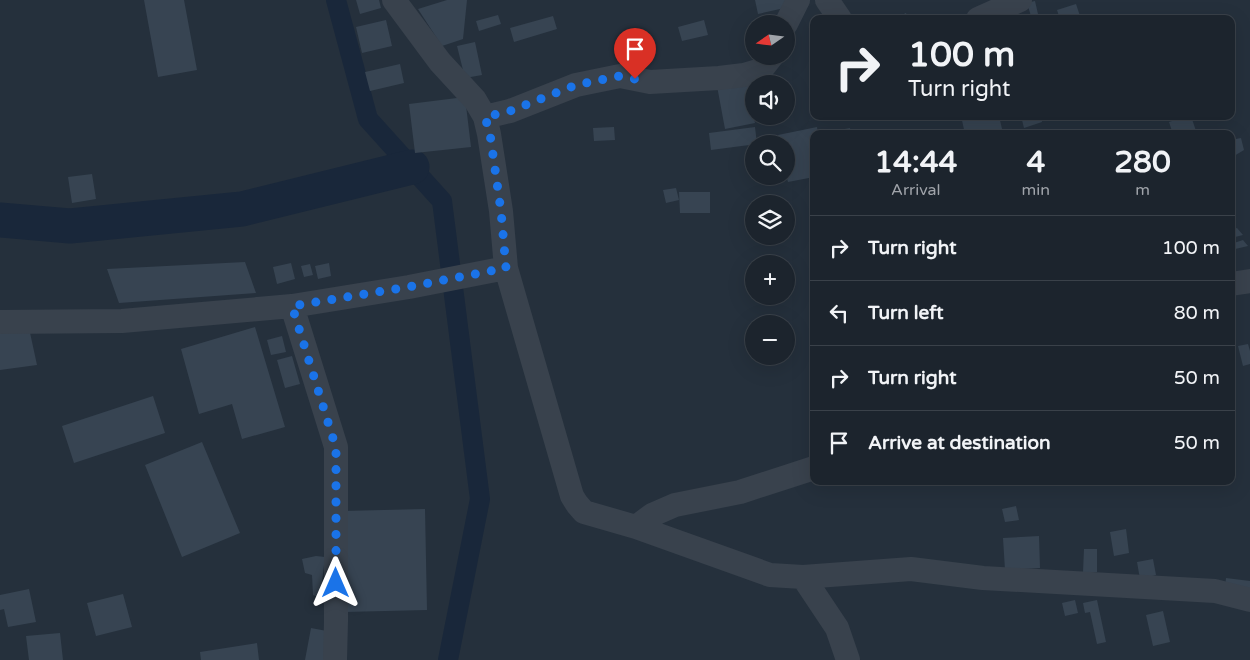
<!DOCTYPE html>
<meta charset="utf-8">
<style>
:root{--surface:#1c242d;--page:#252c35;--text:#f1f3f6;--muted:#a0a4aa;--line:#3a4149}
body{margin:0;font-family:"Varela Round",sans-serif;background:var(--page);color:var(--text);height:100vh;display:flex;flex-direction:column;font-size:19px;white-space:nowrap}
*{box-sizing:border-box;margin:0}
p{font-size:16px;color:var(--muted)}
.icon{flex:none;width:28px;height:28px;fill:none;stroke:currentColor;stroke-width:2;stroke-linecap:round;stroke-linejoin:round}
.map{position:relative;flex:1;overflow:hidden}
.drawer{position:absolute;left:810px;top:130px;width:425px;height:355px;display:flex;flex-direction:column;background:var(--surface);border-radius:10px;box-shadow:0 5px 20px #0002,0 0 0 1px var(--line)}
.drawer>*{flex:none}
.top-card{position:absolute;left:810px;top:15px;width:425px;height:105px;border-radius:10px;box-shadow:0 5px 20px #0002,0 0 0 1px var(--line);background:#1c242d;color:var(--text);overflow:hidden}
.needle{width:32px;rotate:256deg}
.fabs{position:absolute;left:745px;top:15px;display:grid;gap:10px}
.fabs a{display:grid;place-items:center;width:50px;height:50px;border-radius:50%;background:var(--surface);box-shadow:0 5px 20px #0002,0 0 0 1px var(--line);font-size:25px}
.pin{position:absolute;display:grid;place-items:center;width:42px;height:42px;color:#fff;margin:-51px -21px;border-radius:50% 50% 50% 0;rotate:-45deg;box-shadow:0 0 5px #0007}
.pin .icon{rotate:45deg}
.me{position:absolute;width:55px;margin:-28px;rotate:0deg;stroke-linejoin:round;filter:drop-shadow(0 0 4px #0008)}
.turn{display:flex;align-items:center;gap:18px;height:105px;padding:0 15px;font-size:22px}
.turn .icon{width:65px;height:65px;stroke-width:2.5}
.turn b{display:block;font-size:35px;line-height:42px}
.eta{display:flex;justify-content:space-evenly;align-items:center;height:85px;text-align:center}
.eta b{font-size:30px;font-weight:800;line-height:35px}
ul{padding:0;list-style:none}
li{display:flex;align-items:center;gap:15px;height:65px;padding:0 15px;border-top:1px solid var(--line)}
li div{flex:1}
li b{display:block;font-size:19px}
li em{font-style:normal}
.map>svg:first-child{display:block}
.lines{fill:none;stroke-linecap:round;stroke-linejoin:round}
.canal{stroke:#19273a;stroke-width:20}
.river{stroke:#19273a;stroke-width:35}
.building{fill:#374452}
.minor{stroke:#39424d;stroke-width:24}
.route{stroke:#1a73e8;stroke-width:9;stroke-dasharray:0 16.2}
</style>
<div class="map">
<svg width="1250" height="660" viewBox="0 0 1250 660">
<rect width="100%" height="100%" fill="#25303c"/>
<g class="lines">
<path class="canal" d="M336 0 368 119 442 201 480 499 448 660"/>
<path class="river" d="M0 220 70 226 242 209 412 167"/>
</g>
<path class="building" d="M144 0H184L197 70 158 77Z
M356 0H379L381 8 360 14Z
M447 0H467L463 39 442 46 418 9Z
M755 0H788L789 7 758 14Z
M1035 1 1038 14 1031 16 1027 3Z
M1076 4 1081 19H1060L1057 10Z
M906 13 908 19H893Z
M498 15 501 24 479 31 476 21Z
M553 16 557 29 514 42 510 28Z
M386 20 392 46 362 53 356 27Z
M704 20 708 35 682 41 678 27Z
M475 42 482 75 465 78 457 46Z
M400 64 404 83 370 91 365 72Z
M747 80 755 123 725 129 717 86Z
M465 97 471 147 415 153 409 104Z
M961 116H999L1003 133 965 134Z
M1021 116H1041L1042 122 1024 128Z
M1187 116H1191L1196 131 1187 134H1173L1169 122Z
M614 127 615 140 594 141 593 128Z
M755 127 757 144 711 150 709 133Z
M817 127 818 134H814V177L788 182 786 175V144H780L778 135Z
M850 128 851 134H824V133Z
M1241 138 1244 150 1234 156 1231 146V140Z
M92 174 96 199 72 203 68 177Z
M676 188 679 200 666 203 663 190Z
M679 192H710V213H680Z
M1237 228 1243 235 1231 238V230Z
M1243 240 1248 246 1231 250V244Z
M245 262 256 293 119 303 107 269Z
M291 263 295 279 277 284 273 267Z
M329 263 331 276 318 279 315 266Z
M310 264 313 275 304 277 301 266Z
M255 327 285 427 242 439 232 404 199 414 181 349Z
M0 328H29L37 365 0 370Z
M282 336 286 352 271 355 267 340Z
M1248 344 1250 351V364L1243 366 1238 346Z
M292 356 300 384 285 388 277 360Z
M153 396 165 433 74 463 62 426Z
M202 442 240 533 182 557 145 465Z
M1016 506 1019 520 1005 522 1002 509Z
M425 509 427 610 344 612 342 511Z
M1126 529 1129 553 1114 556 1110 532Z
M1039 536 1040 568 1005 570 1003 538Z
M1084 549H1097V572H1083Z
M316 556 325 557 320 598 313 595 312 575 305 573 302 559Z
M1153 559 1156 575 1140 579 1137 562Z
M1226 578 1250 581V590L1225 588Z
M29 589 36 622 8 627 4 609 0 610V595Z
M123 594 132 627 96 636 87 603Z
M1075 600 1078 613 1065 616 1062 603Z
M1097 600 1106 642 1097 644 1090 612 1085 613 1083 603Z
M1163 611 1170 642 1153 646 1146 615Z
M311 628 332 632 327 660H305Z
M60 633 63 660H29L26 636Z
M257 643 259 660H201L200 652Z"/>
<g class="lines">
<path class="minor" d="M394 0 440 62 475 100 485 117 489 134 501 211 506 268 572 496 577 504 584 512 636 527 770 575 803 577 911 569 983 578 1215 591 1250 600
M827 0 840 19
M978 19 1020 0
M786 24 798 0
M485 117 510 111 576 85 620 76 650 82 719 78 744 75 761 70 772 56
M1231 284 1250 281
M292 306 336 447V621L335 660
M0 322 122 321 292 306 409 287 506 268
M636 527 652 515 675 505 740 492 814 468
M803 577 837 628 848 660"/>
</g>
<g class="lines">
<path class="route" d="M336 583V448L292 306 408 287 506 268 501 211 490 134 485 117 510 111 576 85 620 76 635 79"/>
</g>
</svg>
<div class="fabs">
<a><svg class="needle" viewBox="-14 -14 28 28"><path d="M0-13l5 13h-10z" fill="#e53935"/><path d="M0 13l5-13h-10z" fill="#a0a4aa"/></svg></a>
<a><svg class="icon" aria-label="sound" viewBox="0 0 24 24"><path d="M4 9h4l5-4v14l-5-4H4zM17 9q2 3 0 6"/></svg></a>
<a><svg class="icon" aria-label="search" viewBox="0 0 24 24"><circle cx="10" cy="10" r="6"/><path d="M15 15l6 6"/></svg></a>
<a><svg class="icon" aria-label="layers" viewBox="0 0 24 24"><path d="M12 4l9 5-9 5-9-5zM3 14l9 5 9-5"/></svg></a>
<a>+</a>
<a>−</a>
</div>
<div class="pin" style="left:635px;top:79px;background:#d93025"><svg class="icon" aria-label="arrive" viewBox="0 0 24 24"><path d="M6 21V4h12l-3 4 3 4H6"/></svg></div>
<svg class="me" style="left:336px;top:583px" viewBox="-20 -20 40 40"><path d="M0-17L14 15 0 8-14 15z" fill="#1a73e8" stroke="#fff" stroke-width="4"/></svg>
<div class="top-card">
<div class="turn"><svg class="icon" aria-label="right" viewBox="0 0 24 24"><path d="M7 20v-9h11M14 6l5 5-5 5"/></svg><div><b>100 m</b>Turn right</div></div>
</div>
<section class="drawer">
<div class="eta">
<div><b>14:44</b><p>Arrival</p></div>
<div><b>4</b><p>min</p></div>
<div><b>280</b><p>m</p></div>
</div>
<ul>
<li><svg class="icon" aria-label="right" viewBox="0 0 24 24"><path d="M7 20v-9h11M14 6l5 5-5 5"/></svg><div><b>Turn right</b></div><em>100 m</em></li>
<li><svg class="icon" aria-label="left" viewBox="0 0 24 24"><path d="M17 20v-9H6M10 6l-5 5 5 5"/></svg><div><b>Turn left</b></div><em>80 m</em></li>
<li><svg class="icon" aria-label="right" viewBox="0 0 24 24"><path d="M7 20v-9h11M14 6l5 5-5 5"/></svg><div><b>Turn right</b></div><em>50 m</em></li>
<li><svg class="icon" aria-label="arrive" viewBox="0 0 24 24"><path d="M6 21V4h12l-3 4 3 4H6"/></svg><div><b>Arrive at destination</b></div><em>50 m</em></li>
</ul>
</section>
</div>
